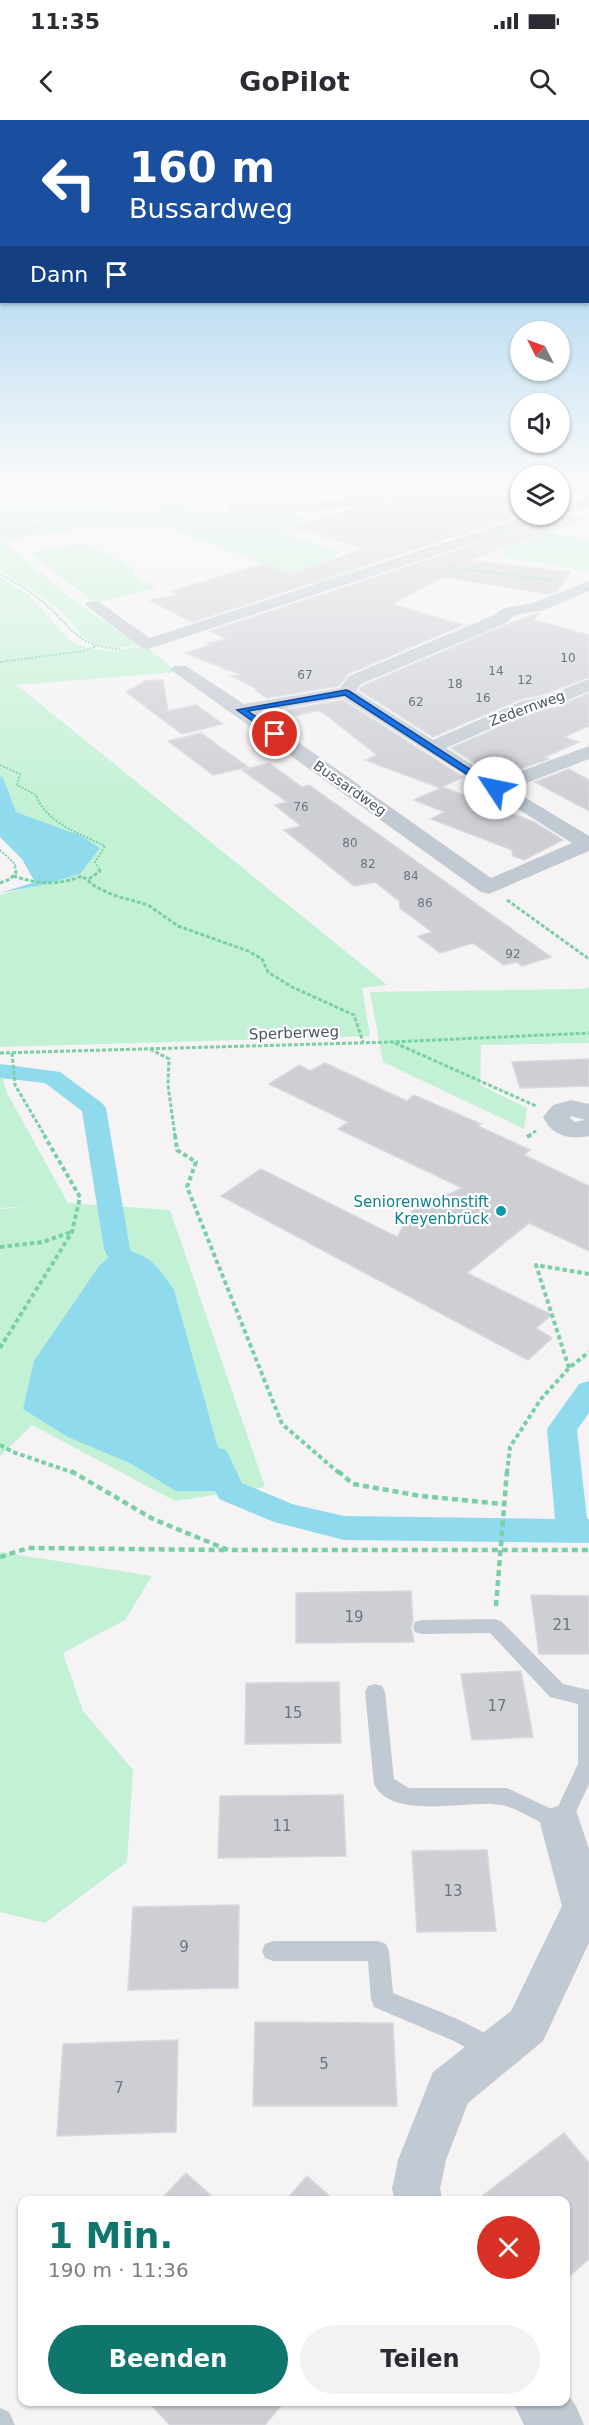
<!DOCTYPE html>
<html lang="de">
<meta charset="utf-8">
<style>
:root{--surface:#fff;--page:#f2f2f3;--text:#2b2b33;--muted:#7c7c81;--accent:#0f766e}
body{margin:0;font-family:"DejaVu Sans",sans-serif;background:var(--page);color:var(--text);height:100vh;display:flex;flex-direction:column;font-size:22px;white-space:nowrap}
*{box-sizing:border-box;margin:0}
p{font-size:20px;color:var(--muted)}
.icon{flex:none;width:33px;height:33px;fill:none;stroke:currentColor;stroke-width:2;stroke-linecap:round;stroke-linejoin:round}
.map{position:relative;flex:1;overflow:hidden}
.sheet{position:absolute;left:18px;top:2076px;width:552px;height:210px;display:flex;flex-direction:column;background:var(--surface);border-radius:12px;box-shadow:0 2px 4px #0004}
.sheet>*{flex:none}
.banner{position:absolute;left:0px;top:0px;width:590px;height:183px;box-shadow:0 2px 4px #0004;background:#1a4fa0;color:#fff;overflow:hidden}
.needle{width:39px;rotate:312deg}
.fabs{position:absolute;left:510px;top:201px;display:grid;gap:12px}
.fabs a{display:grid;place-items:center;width:60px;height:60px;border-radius:50%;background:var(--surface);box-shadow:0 2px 4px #0004;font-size:30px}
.pin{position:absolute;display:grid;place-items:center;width:51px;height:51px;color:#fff;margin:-26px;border:3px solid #fff;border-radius:50%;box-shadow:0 2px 6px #0007}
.me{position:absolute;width:66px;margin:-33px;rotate:304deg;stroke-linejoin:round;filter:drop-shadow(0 0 4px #0008)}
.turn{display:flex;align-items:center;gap:21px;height:126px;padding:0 30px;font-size:27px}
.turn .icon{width:78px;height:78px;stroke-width:2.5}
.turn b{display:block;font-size:42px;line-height:51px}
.then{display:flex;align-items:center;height:57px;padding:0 30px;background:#0003;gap:12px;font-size:22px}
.round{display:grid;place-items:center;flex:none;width:63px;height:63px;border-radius:32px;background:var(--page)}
.headline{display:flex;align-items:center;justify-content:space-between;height:102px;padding:0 30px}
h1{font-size:36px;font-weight:600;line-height:45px;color:var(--accent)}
.action{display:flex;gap:12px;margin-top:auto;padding:12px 30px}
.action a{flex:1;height:69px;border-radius:36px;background:var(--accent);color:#fff;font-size:24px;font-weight:600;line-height:69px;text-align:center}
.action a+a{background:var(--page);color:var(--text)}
.status{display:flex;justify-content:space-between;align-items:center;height:42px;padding:0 30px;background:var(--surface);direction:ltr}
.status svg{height:16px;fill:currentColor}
header{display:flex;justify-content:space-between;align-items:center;height:78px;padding:0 30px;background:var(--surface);font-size:27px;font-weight:600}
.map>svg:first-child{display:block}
.green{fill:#c3f1d5}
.water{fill:#90daee}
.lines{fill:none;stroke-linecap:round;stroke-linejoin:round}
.canal{fill:#90daee;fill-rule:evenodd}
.building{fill:#cdcfd5;stroke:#d7d9de;stroke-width:1.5}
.path-far3{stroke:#7ad0a6;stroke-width:2;stroke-dasharray:2 1.5;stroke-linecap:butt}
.path-far2{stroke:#7ad0a6;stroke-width:3;stroke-dasharray:4 2;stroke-linecap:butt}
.path-far1{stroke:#7ad0a6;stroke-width:4;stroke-dasharray:4.5 3;stroke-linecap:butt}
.path{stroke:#7ad0a6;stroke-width:4.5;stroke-dasharray:6 4;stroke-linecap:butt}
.service{fill:#c1cad2;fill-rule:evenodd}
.minor{fill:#c1cad2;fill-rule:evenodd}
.route{fill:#1a73e8;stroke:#114b97;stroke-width:1.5}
.culture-dot{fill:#0f9aa8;stroke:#fff;stroke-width:2}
.labels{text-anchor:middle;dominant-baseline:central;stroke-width:4.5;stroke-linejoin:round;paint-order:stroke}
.number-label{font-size:12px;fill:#6b747e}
.far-street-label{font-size:14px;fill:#4a5661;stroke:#fff}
.street-label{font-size:15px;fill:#4a5661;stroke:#fff}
.culture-label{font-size:15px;fill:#0d838f;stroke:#fff;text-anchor:end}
.near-number-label{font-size:15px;fill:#6b747e}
</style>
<div class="status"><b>11:35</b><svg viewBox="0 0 49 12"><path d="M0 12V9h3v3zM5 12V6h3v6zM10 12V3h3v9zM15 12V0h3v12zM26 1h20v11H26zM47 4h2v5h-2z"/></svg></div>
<header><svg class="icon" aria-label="back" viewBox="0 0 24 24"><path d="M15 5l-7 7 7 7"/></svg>GoPilot<svg class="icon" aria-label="search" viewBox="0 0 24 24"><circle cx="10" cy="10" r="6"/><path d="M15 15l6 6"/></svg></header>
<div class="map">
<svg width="589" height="2305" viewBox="0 0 589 2305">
<rect width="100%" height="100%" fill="#f5f3f3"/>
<path class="green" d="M0 364H121L129 380 119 390 97 395 0 410Z
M131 364H166L191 390C164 393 144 389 131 364Z
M283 391 319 403 285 413 342 431 330 440 361 450 318 464 160 405 62 411 3 421 72 479 139 525 117 528 96 524 81 516 77 508 54 485 0 450V414L43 405 103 397Z
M526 405 589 421V451L510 438 501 434 504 429 497 425 472 422Z
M85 423 136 450 132 455 157 468 95 483 29 433Z
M0 457 27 474 71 521 87 528 110 531 146 526 177 552 17 565 387 865 362 868 370 916 0 927V775L80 754 79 715 16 692 3 657 0 656Z
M589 867V923L481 925 480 965 527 988 524 1009 383 942 370 872 583 869Z
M0 956H2L7 973 68 1083 170 1090 265 1367 175 1381 32 1305 0 1336V1089L30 1086 0 1088Z
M0 1432 152 1456 125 1500 63 1533 83 1591 133 1650 127 1742 45 1803 0 1792Z"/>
<path class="water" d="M0 656 3 657 16 692 79 715 100 728 80 754 42 765 0 773 35 762 22 739 0 717Z
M117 1129C150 1133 156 1144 174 1170L230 1371H176L130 1343 68 1317 23 1289 34 1241 99 1146Z"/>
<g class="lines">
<path class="canal" d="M0 944 60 952 102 983 106 988 130 1129 147 1162 143 1168 133 1171 123 1168 104 1129 82 991 45 963 0 958Z
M589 1261V1293L577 1310 587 1399H589V1423L344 1420 274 1402 219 1379 200 1338 204 1330 215 1327 226 1330 242 1363 292 1384 344 1396 555 1399 547 1309 579 1264Z"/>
</g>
<path class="building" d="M451 364H462L481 376 512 367 520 369V394H523L192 502 149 480 178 475 171 471 264 444 290 454 364 429 293 407 360 387 389 384 397 378 389 371Z
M569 395 584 399 469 440 571 452 556 472 549 474 443 457 392 484 463 505 348 554 339 566 267 578 255 570 257 569 231 556 241 555 185 533 210 525 207 524 226 519 210 511 554 399 556 396Z
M539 493 534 500 589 515V557L545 574 521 579 433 617 359 570 362 566 510 503Z
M163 560 168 591 196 585 223 604 182 614 126 572 145 561Z
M589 573V606L564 617 579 622 545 637 549 639 514 651 494 642 482 648 451 628 534 592 557 587Z
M343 580 463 657 440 668 365 640 377 635 322 592 317 591 294 596 286 590Z
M201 613 248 647 213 655 168 621Z
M269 643 302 667 309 665 551 837 522 846 516 842 504 845 473 823 440 833 418 816 432 812 400 788 399 781 375 762 354 766 284 710 301 706 275 685 287 682 242 650Z
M569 649 589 660V691L535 662Z
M443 667 534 702 563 720 524 740 513 736 512 730 431 699 445 692 414 680Z
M589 939V966L520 968 512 942Z
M325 943 407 981 414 975 481 1004 478 1006 530 1030 524 1035 589 1066V1131L529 1103 467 1153 552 1195 536 1208 552 1218 528 1240 221 1076 261 1049 397 1117 411 1092 415 1089 462 1068 338 1009 348 1002 269 964 299 945 310 951Z
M411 1471 413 1501 411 1508 414 1522 296 1523V1473Z
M531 1475 589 1476V1534H539Z
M521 1551 533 1617 472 1620 461 1554Z
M339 1562 341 1623 245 1624 246 1563Z
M343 1675 346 1736 218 1738 220 1676Z
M487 1730 496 1811 417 1812 412 1731Z
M239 1785 238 1868 128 1870 133 1787Z
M255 1902 393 1903 397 1986H253Z
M178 1920 176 2012 57 2016 63 1924Z
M564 2013 589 2043V2139L566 2159V2080H477Z
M186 2053 216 2080H160Z
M307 2056 334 2080H286Z
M148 2282H284L265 2305H170Z"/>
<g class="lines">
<path class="path-far3" d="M134 380 163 391 214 392
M111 396 166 394
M0 412 120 392 134 380 128 364
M447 447 553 460
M0 454C15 462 30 471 43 482 73 508 75 526 120 529
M0 542 84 531 96 526
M0 645 20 654 17 665 36 675C47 704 79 713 105 726L95 742 98 748
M0 730 15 744V748"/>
<path class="path-far2" d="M13 756C39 764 57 766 82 756L96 767 113 775 148 785 178 806 248 831 262 839 268 852 292 867 354 895 363 922
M89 759 100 751 98 747
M0 763 10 759 16 753 15 747
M507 780 589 839
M395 923 536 986
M150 929 169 939 168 965 175 1016
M0 933 392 922 589 913
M12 933 15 965 45 1016
M528 1016 536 1011"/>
<path class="path-far1" d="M175 1015 177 1030 196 1042 187 1067 282 1304 339 1353
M527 1017 531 1015
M0 1127 43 1122 71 1112
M0 1228 72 1112 80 1077 44 1015
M569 1248 536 1145 589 1154
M0 1325 13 1332 74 1353
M507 1353 510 1327 541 1279 569 1248 589 1232"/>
<path class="path" d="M71 1351 153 1399 228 1430H589
M338 1351 353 1364 421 1376 503 1384
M0 1437 28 1428 226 1430
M496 1486 507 1351"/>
<path class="service" d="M494 1499 501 1501 563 1564 589 1570V1664L568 1709 561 1712C542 1705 525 1692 506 1686 473 1677 393 1703 374 1664L365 1572 368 1566 375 1564 382 1566 385 1572 394 1659 409 1668H507L556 1691 578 1644V1584L550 1577 490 1513 422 1514 415 1512 413 1507 415 1502 422 1500Z
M273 1821H378L386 1824 389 1831 393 1873C416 1883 494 1909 503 1930L499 1938 491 1941 454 1921 374 1887 371 1879 368 1841H273L265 1838 262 1831 265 1824Z
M0 2288 9 2292 15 2305H0Z"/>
<path class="minor" d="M362 364H378L395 378 388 382 296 392 233 393 226 389 233 385 296 384 375 375Z
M589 377V386C579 389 567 395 557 394H560V386Z
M532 394H555L553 397 148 529 142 528 85 485 87 482H99L150 518Z
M589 461V471L544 490 515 495 506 503 361 564 356 571 433 620 522 581 546 576 589 559V571L557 585 533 590 446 628 497 660 589 626V639L511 669 589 716V731L489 774 481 772 171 550 174 546H186L244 584 340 568 349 556 494 495 504 488 533 483ZM343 578 572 723 491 758 257 593Z
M571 980 589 984V1016C569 1020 552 1016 543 997L553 985ZM571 996 585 1000 575 1002 570 998Z
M561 1685 576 1690 589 1729V1823L543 1921 468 1983 446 2040 440 2069 443 2080H395L392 2069 398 2040 433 1952 511 1891 562 1786 540 1703 546 1690Z
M566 2272 576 2286 584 2305H524L513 2282H566Z"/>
</g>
<linearGradient id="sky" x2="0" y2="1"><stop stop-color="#85c3ea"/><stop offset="0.53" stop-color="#fafafa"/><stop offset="1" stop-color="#fafafa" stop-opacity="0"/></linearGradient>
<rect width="589" height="687" fill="url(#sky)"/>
<path class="route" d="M346 570 349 571 499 668 491 670 345 575 248 591 278 612V616L275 617 237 590Z"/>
<circle class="culture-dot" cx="501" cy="1091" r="6"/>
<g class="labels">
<g class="number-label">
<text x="568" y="538">10</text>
<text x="496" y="551">14</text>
<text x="305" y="555">67</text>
<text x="525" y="560">12</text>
<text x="455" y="564">18</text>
<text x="483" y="578">16</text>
<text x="416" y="582">62</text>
<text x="301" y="687">76</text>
<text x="350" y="723">80</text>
<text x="368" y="744">82</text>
<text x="411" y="756">84</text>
<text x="425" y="783">86</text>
<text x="513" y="834">92</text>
</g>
<g class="far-street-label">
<text transform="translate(527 588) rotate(-20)">Zedernweg</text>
<text transform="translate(350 668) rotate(35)">Bussardweg</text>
</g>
<g class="street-label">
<text transform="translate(294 913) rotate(-2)">Sperberweg</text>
</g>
<g class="culture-label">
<text x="489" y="1082">Seniorenwohnstift<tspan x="489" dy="17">Kreyenbrück</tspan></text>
</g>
<g class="near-number-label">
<text x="354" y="1497">19</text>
<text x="562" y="1505">21</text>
<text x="497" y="1586">17</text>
<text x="293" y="1593">15</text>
<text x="282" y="1706">11</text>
<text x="453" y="1771">13</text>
<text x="184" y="1827">9</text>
<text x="324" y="1944">5</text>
<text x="119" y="1968">7</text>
</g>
</g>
</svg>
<div class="fabs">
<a><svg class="needle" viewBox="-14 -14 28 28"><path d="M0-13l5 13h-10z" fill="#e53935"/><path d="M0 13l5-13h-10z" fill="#7c7c81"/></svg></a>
<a><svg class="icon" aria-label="sound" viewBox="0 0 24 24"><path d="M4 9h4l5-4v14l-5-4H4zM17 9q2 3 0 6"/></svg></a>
<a><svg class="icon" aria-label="layers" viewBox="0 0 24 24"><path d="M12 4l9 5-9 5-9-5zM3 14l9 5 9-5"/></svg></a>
</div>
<div class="pin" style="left:275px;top:614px;background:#d93025"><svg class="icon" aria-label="arrive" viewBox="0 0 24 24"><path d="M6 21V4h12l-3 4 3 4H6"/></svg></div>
<svg class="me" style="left:495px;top:668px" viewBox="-20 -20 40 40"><circle r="19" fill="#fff"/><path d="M0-13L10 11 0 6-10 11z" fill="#1a73e8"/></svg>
<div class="banner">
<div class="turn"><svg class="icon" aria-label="left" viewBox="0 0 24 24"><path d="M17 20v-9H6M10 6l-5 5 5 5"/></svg><div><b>160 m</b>Bussardweg</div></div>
<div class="then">Dann<svg class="icon" aria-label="arrive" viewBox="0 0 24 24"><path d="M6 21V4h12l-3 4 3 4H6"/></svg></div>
</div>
<section class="sheet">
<div class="headline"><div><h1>1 Min.</h1><p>190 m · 11:36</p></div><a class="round" style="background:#d93025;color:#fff"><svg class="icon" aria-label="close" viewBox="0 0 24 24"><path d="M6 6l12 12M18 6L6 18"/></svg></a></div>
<div class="action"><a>Beenden</a><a>Teilen</a></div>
</section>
</div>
